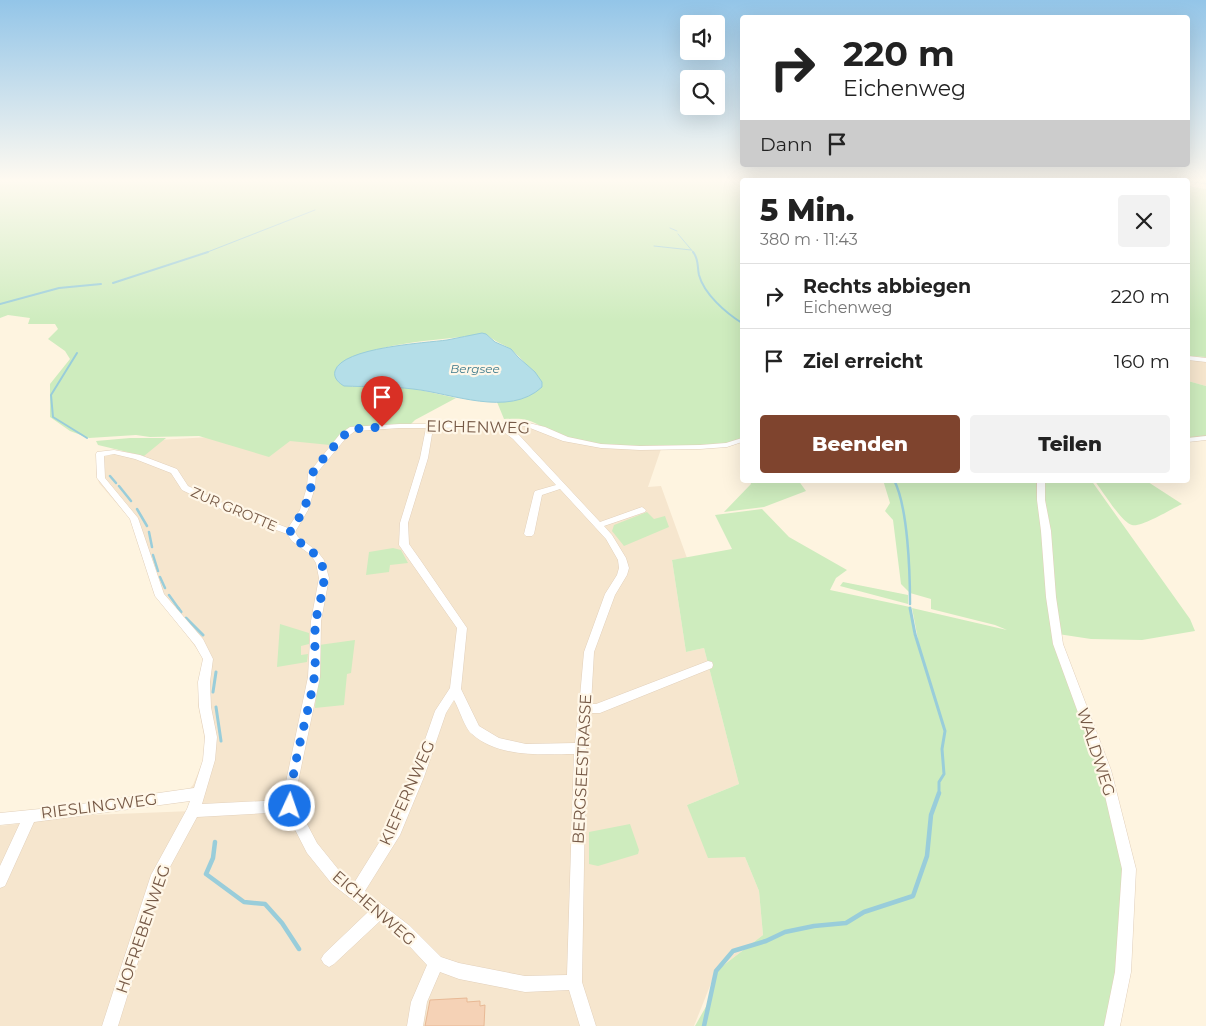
<!DOCTYPE html>
<html lang="de">
<meta charset="utf-8">
<style>
:root{--surface:#fff;--page:#f2f2f2;--text:#222;--muted:#767676;--line:#e0e0e0;--accent:#7f442e}
body{margin:0;font-family:Montserrat,sans-serif;background:var(--page);color:var(--text);height:100vh;display:flex;flex-direction:column;font-size:19px;white-space:nowrap}
*{box-sizing:border-box;margin:0}
p{font-size:16px;color:var(--muted)}
.icon{flex:none;width:28px;height:28px;fill:none;stroke:currentColor;stroke-width:2;stroke-linecap:round;stroke-linejoin:round}
.map{position:relative;flex:1;overflow:hidden}
.details{position:absolute;left:740px;top:178px;width:450px;height:305px;display:flex;flex-direction:column;background:var(--surface);border-radius:5px;box-shadow:0 5px 20px #0002}
.details>*{flex:none}
.banner{position:absolute;left:740px;top:15px;width:450px;height:152px;border-radius:5px;box-shadow:0 5px 20px #0002;background:#fff;color:var(--text);overflow:hidden}
.controls{position:absolute;left:680px;top:15px;display:grid;gap:10px}
.controls a{display:grid;place-items:center;width:45px;height:45px;border-radius:5px;background:var(--surface);box-shadow:0 5px 20px #0002;font-size:25px}
.pin{position:absolute;display:grid;place-items:center;width:42px;height:42px;color:#fff;margin:-51px -21px;border-radius:50% 50% 50% 0;rotate:-45deg;box-shadow:0 0 5px #0007}
.pin .icon{rotate:45deg}
.me{position:absolute;width:55px;margin:-28px;rotate:3deg;stroke-linejoin:round;filter:drop-shadow(0 0 4px #0008)}
.turn{display:flex;align-items:center;gap:18px;height:105px;padding:0 20px;font-size:22px}
.turn .icon{width:65px;height:65px;stroke-width:2.5}
.turn b{display:block;font-size:35px;line-height:42px}
.then{display:flex;align-items:center;height:48px;padding:0 20px;background:#0003;gap:10px;font-size:19px}
.round{display:grid;place-items:center;flex:none;width:52px;height:52px;border-radius:5px;background:var(--page)}
.summary{display:flex;align-items:center;justify-content:space-between;height:85px;padding:0 20px}
h1{font-size:30px;font-weight:800;line-height:38px}
.cta{display:flex;gap:10px;margin-top:auto;padding:10px 20px}
.cta a{flex:1;height:58px;border-radius:5px;background:var(--accent);color:#fff;font-size:20px;font-weight:800;line-height:58px;text-align:center}
.cta a+a{background:var(--page);color:var(--text)}
ul{padding:0;list-style:none}
li{display:flex;align-items:center;gap:15px;height:65px;padding:0 20px;border-top:1px solid var(--line)}
li div{flex:1}
li b{display:block;font-size:19px}
li em{font-style:normal}
.map>svg:first-child{display:block}
.residential{fill:#f6e6ce}
.green{fill:#ceecbe}
.water{fill:#b4dee8;stroke:#99cdda}
.lines{fill:none;stroke-linecap:round;stroke-linejoin:round}
.stream-far4{stroke:#99cdda;stroke-width:1}
.stream-far3{stroke:#99cdda;stroke-width:2}
.stream-far2{stroke:#99cdda;stroke-width:2.5}
.stream-far1{stroke:#99cdda;stroke-width:3}
.stream{stroke:#99cdda;stroke-width:4.5}
.building{fill:#f5d2b6;stroke:#e8b995}
.street-casing{stroke:#e2d0bb;stroke-width:1}
.street{fill:#fff;fill-rule:evenodd}
.route{stroke:#1a73e8;stroke-width:9;stroke-dasharray:0 16.2}
.labels{text-anchor:middle;dominant-baseline:central;stroke-width:4.5;stroke-linejoin:round;paint-order:stroke}
.far-water-label{font-size:12px;font-style:italic;fill:#3e7a8b;stroke:#fff7e8}
.street-label{font-size:14px;fill:#765946;stroke:#fff7e8}
.near-street-label{font-size:16px;fill:#765946;stroke:#fff7e8}
</style>
<div class="map">
<svg width="1206" height="1026" viewBox="0 0 1206 1026">
<rect width="100%" height="100%" fill="#fef4e0"/>
<path class="residential" d="M1188 356 1206 357V386L1188 381Z
M526 423 542 429 661 449 648 487 661 486 687 558 672 560 686 652 704 648 739 784 687 805 745 857 759 891 763 935 716 971 694 1026H0V826L91 815 192 811 188 790 193 785 207 751 198 705 204 665 202 656 157 595 149 577 130 519 99 483 96 473V459L159 440 342 429Z"/>
<path class="green" d="M0 179H1206V184L1188 180H742V440C687 452 623 453 568 439 554 436 539 423 527 420 520 418 511 419 504 419L497 402 524 398 535 372C527 366 521 358 514 352 507 345 496 343 486 334 438 341 386 340 342 363L336 379 344 386 411 388 456 398 415 420 411 424 354 427 330 445 290 441 269 457 199 436 150 437 136 435 89 438 70 431 50 417V384L70 359 65 351 48 339 58 329 55 324H28L30 318 8 315 0 318Z
M1188 186 1206 189V357L1188 356Z
M1188 381 1206 386V438L1188 440Z
M130 438H166L144 456 98 445 96 441Z
M750 480H798L806 491 764 507 724 512 751 484Z
M883 480H1091L1190 619 1195 631 1142 640 1091 639 1058 634 1105 770 1129 869 1113 1026H695L712 996 716 971 763 935 759 891 745 857 708 858 687 805 739 784 704 648 686 652 672 560 732 549 715 515 762 509 789 537 847 570 836 578 830 590 910 607 914 635 920 650 912 608 1007 630 995 625 931 609V599L910 593 901 584 893 520 885 511 890 503Z
M1094 480H1145L1182 504C1173 508 1141 528 1132 525 1121 522 1102 490 1094 480Z
M647 512 654 519 665 516 669 527 624 546 612 531 614 525Z
M393 548 401 550 408 563 390 565 389 572 366 575 369 552Z
M843 582 908 595V604L840 586Z
M280 624 309 633V644L301 646V655L308 654 307 662 277 667Z
M355 640 351 673 347 674 344 705 315 708 319 645Z
M630 824 639 850 638 854 598 866 589 864V832Z"/>
<path class="water" d="M482 333 486 334 495 342 511 349 518 357 535 372 542 382V387C509 418 451 393 413 389 390 386 367 387 344 386 339 383 333 378 335 371 342 347 426 343 447 340 459 338 470 335 482 333Z"/>
<g class="lines">
<path class="stream-far4" d="M1113 179 1168 180
M1188 181 1206 184
M670 228 677 231
M678 234 694 253
M654 246 691 250
M205 253 315 210"/>
<path class="stream-far3" d="M693 252C699 259 697 266 699 275 704 294 726 313 742 323
M113 283 208 252
M0 304 59 288 101 284
M77 353 51 395 53 417 87 438"/>
<path class="stream-far2" d="M110 476 116 483
M894 480C908 507 910 572 910 604
M119 486 131 501
M137 509 147 526
M149 532 152 547
M153 555 158 571
M160 577 165 588
M169 595 179 609"/>
<path class="stream-far1" d="M178 608 181 612
M910 608 915 634 945 731 942 749 944 774 939 782V794
M186 618 203 635
M213 692 216 672
M216 707 221 741"/>
<path class="stream" d="M215 842 213 858 206 874 244 902 265 904 282 923 299 949
M704 1026 716 971 733 951 766 941 785 932 814 926 846 923 864 912 913 896 927 856 931 815 939 793"/>
</g>
<path class="building" d="M467 998V1002L480 1001V1006L485 1005 484 1026H425L430 1000Z"/>
<g class="lines">
<defs>
<path id="street" d="M744 179H753L757 180H745Z
M1188 356 1206 358V362L1188 360Z
M525 422 545 427 568 437 601 444 640 446 700 445 726 443 742 438V442L727 447 700 449 640 450 601 448 563 441 525 426 508 428 519 435 600 522 642 507 646 510 645 512 604 526 612 535 626 558 629 568 627 575 615 595 594 652 591 704H596L708 661 712 662 713 665 712 668 600 713H590L586 748 582 982 596 1026H580L569 990 525 992 459 979 440 972 427 1002 423 1026H407L411 1002 427 965 400 936 380 921 334 964 329 967 324 964 321 959 324 954 368 912 332 884 307 853 286 812 197 817 164 878 118 1026H102L151 875 187 809 190 801 34 822 5 886 0 888V866L20 823 0 825V813L60 807 194 788 203 760 205 737 199 707 198 682 203 659 195 645 155 596 130 519 97 478 96 454 97 452 114 450 140 455 177 469 188 486 229 506 288 528 300 510 307 487 308 474 340 434 350 427 400 424H501ZM483 427 499 428 513 439 556 485 535 491 534 493 524 534 526 536H532L534 534 542 495 560 489 606 539 618 560 619 568 617 575 605 594 584 652 579 708 575 743 526 744 499 738 479 726 461 689 467 628 421 561 409 544 408 523 428 458 433 428ZM400 428H426L420 458 400 523 399 545 457 628 450 688 435 711 412 777 390 825 354 883 342 874 317 843 297 805 298 782 320 677 321 621 329 578 324 560 317 551 298 537 295 532 308 510 315 487 316 474 346 438 355 431ZM114 454 135 459 171 473 182 490 223 510 287 534 292 541 311 555 316 563 319 578 311 621 308 677 286 782 284 800 202 804 215 760 217 737 211 707 210 682 213 659 203 639 164 594 138 518 105 478 104 456ZM454 700C459 708 465 729 472 734 499 758 541 754 574 754L567 975 525 976 459 963 441 957 410 926 365 891 400 835 424 777 446 713Z
M1206 436V440L1188 442V438Z
M1037 480H1045V500L1051 531 1056 597 1063 644 1111 770 1136 869 1131 972 1120 1026H1104L1115 972 1122 869 1099 770 1053 644 1046 597 1041 531 1037 500Z"/>
</defs>
<use href="#street" class="street-casing"/>
<use href="#street" class="street"/>
</g>
<linearGradient id="sky" x2="0" y2="1"><stop stop-color="#93c5e8"/><stop offset="0.56" stop-color="#fffaf1"/><stop offset="1" stop-color="#fffaf1" stop-opacity="0"/></linearGradient>
<rect width="1206" height="322" fill="url(#sky)"/>
<g class="lines">
<path class="route" d="M290 806C292 763 307 721 314 679 317 660 313 640 316 621 318 603 330 578 320 561 313 549 298 544 290 532L304 510 311 487 312 474 317 466 343 436 353 429 382 427"/>
</g>
<g class="labels">
<g class="far-water-label">
<text x="475" y="368">Bergsee</text>
</g>
<g class="street-label">
<text transform="translate(234 509) rotate(23)">ZUR GROTTE</text>
</g>
<g class="near-street-label">
<text transform="translate(478 427) rotate(1)">EICHENWEG</text>
<text transform="translate(1096 752) rotate(72)">WALDWEG</text>
<text transform="translate(582 769) rotate(-87)">BERGSEESTRASSE</text>
<text transform="translate(407 793) rotate(-66)">KIEFERNWEG</text>
<text transform="translate(99 806) rotate(-7)">RIESLINGWEG</text>
<text transform="translate(374 908) rotate(41)">EICHENWEG</text>
<text transform="translate(143 929) rotate(-71)">HOFREBENWEG</text>
</g>
</g>
</svg>
<div class="controls">
<a><svg class="icon" aria-label="sound" viewBox="0 0 24 24"><path d="M4 9h4l5-4v14l-5-4H4zM17 9q2 3 0 6"/></svg></a>
<a><svg class="icon" aria-label="search" viewBox="0 0 24 24"><circle cx="10" cy="10" r="6"/><path d="M15 15l6 6"/></svg></a>
</div>
<div class="pin" style="left:382px;top:427px;background:#d93025"><svg class="icon" aria-label="arrive" viewBox="0 0 24 24"><path d="M6 21V4h12l-3 4 3 4H6"/></svg></div>
<svg class="me" style="left:290px;top:806px" viewBox="-20 -20 40 40"><circle r="17" fill="#1a73e8" stroke="#fff" stroke-width="3"/><path d="M0-11L8 9 0 5-8 9z" fill="#fff"/></svg>
<div class="banner">
<div class="turn"><svg class="icon" aria-label="right" viewBox="0 0 24 24"><path d="M7 20v-9h11M14 6l5 5-5 5"/></svg><div><b>220 m</b>Eichenweg</div></div>
<div class="then">Dann<svg class="icon" aria-label="arrive" viewBox="0 0 24 24"><path d="M6 21V4h12l-3 4 3 4H6"/></svg></div>
</div>
<section class="details">
<div class="summary"><div><h1>5 Min.</h1><p>380 m · 11:43</p></div><a class="round"><svg class="icon" aria-label="close" viewBox="0 0 24 24"><path d="M6 6l12 12M18 6L6 18"/></svg></a></div>
<ul>
<li><svg class="icon" aria-label="right" viewBox="0 0 24 24"><path d="M7 20v-9h11M14 6l5 5-5 5"/></svg><div><b>Rechts abbiegen</b><p>Eichenweg</p></div><em>220 m</em></li>
<li><svg class="icon" aria-label="arrive" viewBox="0 0 24 24"><path d="M6 21V4h12l-3 4 3 4H6"/></svg><div><b>Ziel erreicht</b></div><em>160 m</em></li>
</ul>
<div class="cta"><a>Beenden</a><a>Teilen</a></div>
</section>
</div>
